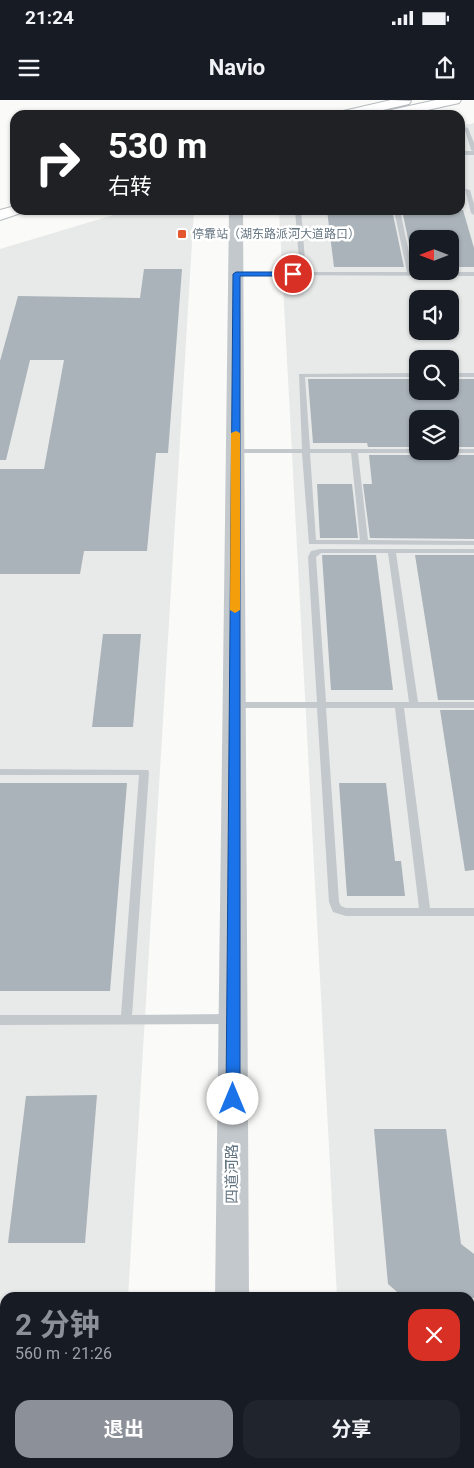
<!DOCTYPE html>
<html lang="zh">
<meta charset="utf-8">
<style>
:root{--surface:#171b24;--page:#20242c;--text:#f1f3f6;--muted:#9ea1a6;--accent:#8c9099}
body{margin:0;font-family:Roboto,"Noto Sans SC",sans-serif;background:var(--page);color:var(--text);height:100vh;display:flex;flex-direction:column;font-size:19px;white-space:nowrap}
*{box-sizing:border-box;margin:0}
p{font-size:16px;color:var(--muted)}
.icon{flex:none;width:28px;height:28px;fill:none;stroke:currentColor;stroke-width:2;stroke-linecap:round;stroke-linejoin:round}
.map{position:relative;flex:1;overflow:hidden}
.panel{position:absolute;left:0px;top:1192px;width:475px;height:176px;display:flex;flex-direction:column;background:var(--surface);border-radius:15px 15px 0 0;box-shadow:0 1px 4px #0004}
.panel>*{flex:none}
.top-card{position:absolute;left:10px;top:10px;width:455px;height:105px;border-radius:15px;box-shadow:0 1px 4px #0004;background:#202124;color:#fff;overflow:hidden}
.needle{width:32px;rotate:270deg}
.tools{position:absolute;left:409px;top:130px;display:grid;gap:10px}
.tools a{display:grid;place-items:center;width:50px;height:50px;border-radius:10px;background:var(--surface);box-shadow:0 1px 4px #0004;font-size:25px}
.pin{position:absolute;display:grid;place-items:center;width:42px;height:42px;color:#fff;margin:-21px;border:2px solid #fff;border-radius:50%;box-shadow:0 1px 5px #0007}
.me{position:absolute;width:55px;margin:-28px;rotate:0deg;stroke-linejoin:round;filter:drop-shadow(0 0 4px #0008)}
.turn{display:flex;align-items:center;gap:18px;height:105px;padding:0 15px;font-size:22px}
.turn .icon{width:65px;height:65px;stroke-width:2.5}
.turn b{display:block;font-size:35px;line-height:42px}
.round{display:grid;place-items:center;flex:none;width:52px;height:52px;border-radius:15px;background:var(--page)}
.overview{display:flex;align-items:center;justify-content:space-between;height:85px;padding:0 15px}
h1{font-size:30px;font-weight:700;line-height:38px;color:var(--accent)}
.cta{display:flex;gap:10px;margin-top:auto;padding:10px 15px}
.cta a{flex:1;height:58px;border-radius:15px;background:var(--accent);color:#fff;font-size:20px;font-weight:700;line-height:58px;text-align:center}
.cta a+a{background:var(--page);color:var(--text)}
.status{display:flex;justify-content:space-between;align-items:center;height:35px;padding:0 25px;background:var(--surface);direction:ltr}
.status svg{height:14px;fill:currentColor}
header{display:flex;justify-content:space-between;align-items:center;height:65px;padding:0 15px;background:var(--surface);font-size:22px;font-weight:700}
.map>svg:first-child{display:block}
.built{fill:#e8e9e9;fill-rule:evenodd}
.building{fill:#aab3b9}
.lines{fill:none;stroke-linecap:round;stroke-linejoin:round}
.primary-casing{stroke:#b5babe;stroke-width:2}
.service{fill:#c3c8cc;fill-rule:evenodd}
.tertiary{fill:#c3c8cc;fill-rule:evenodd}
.primary{fill:#fff;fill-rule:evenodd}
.route{fill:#1a73e8;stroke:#114b97}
.slow{fill:#f59e0b}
.poi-dot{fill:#e4572e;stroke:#fff;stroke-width:2}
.labels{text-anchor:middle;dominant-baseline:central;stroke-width:5;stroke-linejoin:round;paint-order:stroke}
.far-poi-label{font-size:12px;fill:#657683;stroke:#fff;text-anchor:start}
.street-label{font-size:15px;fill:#657683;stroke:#fff}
</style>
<div class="status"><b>21:24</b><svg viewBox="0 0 49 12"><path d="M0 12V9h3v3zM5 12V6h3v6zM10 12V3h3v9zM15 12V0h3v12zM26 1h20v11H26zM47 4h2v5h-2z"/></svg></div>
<header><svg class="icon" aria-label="menu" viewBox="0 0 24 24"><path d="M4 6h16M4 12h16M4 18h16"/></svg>Navio<svg class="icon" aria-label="share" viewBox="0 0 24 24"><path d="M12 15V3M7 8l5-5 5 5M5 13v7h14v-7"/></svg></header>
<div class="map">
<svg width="474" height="1368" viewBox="0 0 474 1368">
<rect width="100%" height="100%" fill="#fafaf8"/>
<path class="built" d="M474 23V1289H470V1198L337 1197 279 110H460V26ZM418 139H450V171H418ZM418 199H450V231H418ZM418 259H450V291H418ZM418 319H450V351H418Z
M130 110H194L128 1197 5 1198V1286H0V149Z"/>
<path class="building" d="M327 110H392L404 167H334Z
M402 110H463L474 148V167H450V139H418V167H414Z
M144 169H182L168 353H156L147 451H84L80 474H0V369H44L64 260H30L6 360H0V261L18 196 140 198Z
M308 279H418V291H450V279H474V347H450V319H418V347H368L367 343H313Z
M369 355H418V360H450V355H474V439L370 438 363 384H372Z
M317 384H352L358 438H320Z
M322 455H376L393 590H331Z
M415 455H474V600H438Z
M103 534H141L133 627H92Z
M440 610H474V770L465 771Z
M0 683H127L110 891H0Z
M339 683H386L395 761H401L405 796H347Z
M97 995 85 1143H8L26 996Z
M374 1029H446L461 1144 474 1154V1198H404L388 1184Z"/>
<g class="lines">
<defs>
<path id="primary" d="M391 0 411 1 409 4 361 15H337L339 12Z
M436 0H461L459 3 405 15H380L382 12Z
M15 106V110H24L21 113 0 120V110Z"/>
</defs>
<use href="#primary" class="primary-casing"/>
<path class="service" d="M464 27 468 28 474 43V55H460V51H474L471 50Z
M465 89 470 90 474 104V115L471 113Z
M295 110H301L306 172H407L394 110H400L413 172H474V176L234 175V173L236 172H300Z
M418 273V277H305L310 349H418V351H450V349H474V353H358L368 440 474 441V445L309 444 302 353H235L231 351 235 349H302L299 274ZM310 353H351L360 440H316Z
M450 273H474V277H450Z
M320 449H474V453H396L418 602H474V608H404L430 808H474V816H346L333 812 329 802 317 608H234L229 605 234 602H317L308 457 311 451ZM321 453H388L409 602H326L316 457ZM326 608H395L419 808H346L341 806 339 802Z
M0 669 148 670 149 672 132 915 231 914 235 916 237 919 235 922 231 924 0 925V915H121L139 675H0Z"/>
<path class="tertiary" d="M229 110H243L249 1198H215Z
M213 1364H249V1368H213Z"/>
<use href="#primary" class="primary"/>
</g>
<path class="route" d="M236 172H293L296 174 293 176H240V999L238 1003 233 1005 228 1003 226 999 233 174Z"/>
<path class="slow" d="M236 331 240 333V510L235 513 230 510 231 333Z"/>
<rect class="poi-dot" x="177" y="129" width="10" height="10" rx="2.5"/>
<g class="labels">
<g class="far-poi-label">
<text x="192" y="134">停靠站（湖东路派河大道路口）</text>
</g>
<g class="street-label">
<text transform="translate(232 1074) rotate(-90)">四道河路</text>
</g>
</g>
</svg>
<div class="tools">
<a><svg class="needle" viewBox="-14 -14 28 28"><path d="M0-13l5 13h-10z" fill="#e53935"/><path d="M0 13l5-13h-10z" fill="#9ea1a6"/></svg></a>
<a><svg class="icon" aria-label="sound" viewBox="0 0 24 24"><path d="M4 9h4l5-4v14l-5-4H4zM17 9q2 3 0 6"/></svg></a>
<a><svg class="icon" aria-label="search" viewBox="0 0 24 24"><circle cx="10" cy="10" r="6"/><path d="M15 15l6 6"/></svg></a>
<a><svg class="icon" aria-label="layers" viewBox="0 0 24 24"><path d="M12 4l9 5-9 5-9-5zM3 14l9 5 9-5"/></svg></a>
</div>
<div class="pin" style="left:293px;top:174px;background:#d93025"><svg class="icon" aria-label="arrive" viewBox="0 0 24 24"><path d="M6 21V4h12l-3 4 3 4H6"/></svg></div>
<svg class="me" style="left:233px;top:999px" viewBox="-20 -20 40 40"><circle r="19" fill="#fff"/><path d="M0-13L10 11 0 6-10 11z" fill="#1a73e8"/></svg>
<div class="top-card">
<div class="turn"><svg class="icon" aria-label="right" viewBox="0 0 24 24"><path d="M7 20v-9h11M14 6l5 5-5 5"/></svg><div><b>530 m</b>右转</div></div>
</div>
<section class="panel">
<div class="overview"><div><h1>2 分钟</h1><p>560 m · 21:26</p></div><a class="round" style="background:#d93025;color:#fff"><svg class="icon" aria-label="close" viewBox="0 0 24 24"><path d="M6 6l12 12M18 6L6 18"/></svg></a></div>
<div class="cta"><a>退出</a><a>分享</a></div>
</section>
</div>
